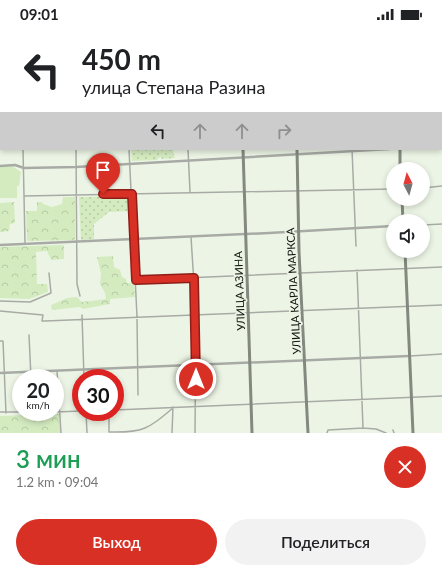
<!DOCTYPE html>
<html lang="ru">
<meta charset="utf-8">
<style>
:root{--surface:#fff;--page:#f2f2f2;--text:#202124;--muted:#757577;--accent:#d93025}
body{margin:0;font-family:Lato,sans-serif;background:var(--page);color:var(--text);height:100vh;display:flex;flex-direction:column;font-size:15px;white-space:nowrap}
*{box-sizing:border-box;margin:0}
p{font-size:13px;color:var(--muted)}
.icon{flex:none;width:22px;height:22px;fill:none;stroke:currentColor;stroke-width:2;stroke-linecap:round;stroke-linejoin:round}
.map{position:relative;height:405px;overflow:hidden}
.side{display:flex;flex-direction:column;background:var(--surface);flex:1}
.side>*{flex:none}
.hud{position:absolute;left:0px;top:0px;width:442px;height:122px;box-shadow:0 2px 6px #0003;background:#fff;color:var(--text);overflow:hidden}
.needle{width:26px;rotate:354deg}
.fabs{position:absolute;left:386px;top:134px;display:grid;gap:8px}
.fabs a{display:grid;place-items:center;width:44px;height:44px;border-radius:50%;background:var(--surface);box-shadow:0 2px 6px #0003;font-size:20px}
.speed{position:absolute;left:12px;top:341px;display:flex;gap:8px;font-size:20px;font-weight:700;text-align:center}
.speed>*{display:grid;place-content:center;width:52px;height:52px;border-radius:50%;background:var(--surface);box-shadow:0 2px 6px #0003;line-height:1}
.speed small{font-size:10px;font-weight:400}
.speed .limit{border:6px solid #d22;background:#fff;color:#111}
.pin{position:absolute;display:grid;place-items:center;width:34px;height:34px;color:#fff;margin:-41px -17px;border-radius:50% 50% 50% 0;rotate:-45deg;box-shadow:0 0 4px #0007}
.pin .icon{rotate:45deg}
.me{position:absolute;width:44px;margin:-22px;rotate:0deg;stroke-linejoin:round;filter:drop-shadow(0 0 3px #0008)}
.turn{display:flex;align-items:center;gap:14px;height:84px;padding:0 16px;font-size:18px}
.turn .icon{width:52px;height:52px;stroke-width:2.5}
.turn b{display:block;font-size:28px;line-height:34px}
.lanes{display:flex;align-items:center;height:38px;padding:0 16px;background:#0003;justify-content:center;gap:20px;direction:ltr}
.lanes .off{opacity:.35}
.round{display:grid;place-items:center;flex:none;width:42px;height:42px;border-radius:21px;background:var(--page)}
.head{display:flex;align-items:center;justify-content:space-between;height:68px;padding:0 16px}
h1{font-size:24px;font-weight:600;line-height:30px;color:#1e9e55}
.cta{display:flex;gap:8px;margin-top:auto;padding:8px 16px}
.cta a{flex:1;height:46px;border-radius:24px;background:var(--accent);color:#fff;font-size:16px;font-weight:600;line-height:46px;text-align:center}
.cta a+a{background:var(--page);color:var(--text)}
.status{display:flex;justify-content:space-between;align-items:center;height:28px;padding:0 20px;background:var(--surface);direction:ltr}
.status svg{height:11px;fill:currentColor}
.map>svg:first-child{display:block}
.grass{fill:url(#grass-dots)}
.forest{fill:url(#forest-crowns)}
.pitch{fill:#d4ebc0}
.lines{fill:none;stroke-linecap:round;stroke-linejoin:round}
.river{stroke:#89ac69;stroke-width:2.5}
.minor{stroke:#a8aba5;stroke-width:1.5}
.tertiary{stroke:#a8aba5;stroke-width:2.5}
.secondary{stroke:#848980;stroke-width:3}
.route-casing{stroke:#8d1f18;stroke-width:10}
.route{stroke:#d93025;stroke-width:7}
.labels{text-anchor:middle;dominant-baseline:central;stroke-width:3.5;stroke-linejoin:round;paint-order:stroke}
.street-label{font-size:11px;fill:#11140f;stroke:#ecf5e5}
</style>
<div class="status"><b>09:01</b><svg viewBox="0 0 49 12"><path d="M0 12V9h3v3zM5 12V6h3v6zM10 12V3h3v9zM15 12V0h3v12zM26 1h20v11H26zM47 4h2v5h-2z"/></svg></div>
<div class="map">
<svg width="442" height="405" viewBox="0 0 442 405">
<defs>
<pattern id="grass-dots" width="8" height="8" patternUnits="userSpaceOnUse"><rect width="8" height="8" fill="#d4ebc0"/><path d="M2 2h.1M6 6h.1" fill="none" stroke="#b5c9a4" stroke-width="1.8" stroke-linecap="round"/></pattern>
<pattern id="forest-crowns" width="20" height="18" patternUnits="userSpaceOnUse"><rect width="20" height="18" fill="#d4ebc0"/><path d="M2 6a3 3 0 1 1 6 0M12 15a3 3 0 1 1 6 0" fill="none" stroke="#b5c9a4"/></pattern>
</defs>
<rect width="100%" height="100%" fill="#ecf5e5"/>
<path class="grass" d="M131 121H174L173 124 175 130 162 131 161 129 158 130 157 132 132 133Z
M129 168 130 183 109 184 94 196V211L81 212 79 169Z
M59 386 60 405H0V388Z"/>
<path class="forest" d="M63 169H75V212L27 213 26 183H37V174H42L43 176 52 179 62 176Z
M14 174 15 195 10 196 9 203 0 204V175Z
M64 217V231L51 232 47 223 36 224 37 256H47L48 264 29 271 0 270V219Z
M113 228 114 239 120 242 122 249 126 251 127 255H134L135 269 110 271V276L83 281 80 279 52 282 51 277 67 270 77 269 82 274 106 271 105 265 100 256 101 246 97 229Z
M47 388H57L61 405H21V403H15L14 405H0V389H27L31 394H44Z"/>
<path class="pitch" d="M12 138 21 144 19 158H17V170H0V139Z"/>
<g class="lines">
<path class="river" d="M0 14H1
M441 41 442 40"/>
<path class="minor" d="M73 0V1
M264 0 265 1
M283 0 284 1
M347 0V1
M435 0V1
M237 1V0
M441 28H442
M0 43H1
M0 63H1
M441 67H442
M441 119H442
M23 121 25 215
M76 121 77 256 80 268
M129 121 137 289 138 367
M188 121 190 164
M352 121 356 218
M423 160 442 158
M24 168 393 161
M423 197 442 196
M191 209 196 287 195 405
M357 242 363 400
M136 252 442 239
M0 273 30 274 51 265 49 245
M0 283 43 287 42 293H45L442 277
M82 287 84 350
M29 307 31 350
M0 313H3L6 385
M410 328 442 326
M57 343 61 405
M115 382 442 368
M0 384H42
M55 384 81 383
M86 384 87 405
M109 384V404C143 405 148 401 173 380
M393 402 394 405
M172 405 173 379
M327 405 328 402 363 400 376 401 386 405"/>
<path class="tertiary" d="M0 138 15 137 24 140 76 139 390 121
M0 217 269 205 393 198
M0 345 409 328"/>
<path class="secondary" d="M180 0V1
M396 1V0
M441 86H442
M441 89H442
M0 109H1
M243 121 252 405
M297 121 299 224 308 405
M400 121V141
M402 171 403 193
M405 223 413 405"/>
</g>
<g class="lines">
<defs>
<path id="route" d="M103 166H132L136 252 194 250 196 351"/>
</defs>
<use href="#route" class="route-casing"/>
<use href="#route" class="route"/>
</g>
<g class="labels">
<g class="street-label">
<text transform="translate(239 263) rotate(-92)">УЛИЦА АЗИНА</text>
<text transform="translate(293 263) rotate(-93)">УЛИЦА КАРЛА МАРКСА</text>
</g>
</g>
</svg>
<div class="fabs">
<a><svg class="needle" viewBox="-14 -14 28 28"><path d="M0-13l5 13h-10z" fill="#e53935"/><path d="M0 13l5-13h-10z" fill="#757577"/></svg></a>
<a><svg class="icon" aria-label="sound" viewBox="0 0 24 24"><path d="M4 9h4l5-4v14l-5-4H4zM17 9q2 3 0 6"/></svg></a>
</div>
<div class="speed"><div>20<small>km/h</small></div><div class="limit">30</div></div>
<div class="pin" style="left:103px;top:166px;background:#d93025"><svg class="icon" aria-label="arrive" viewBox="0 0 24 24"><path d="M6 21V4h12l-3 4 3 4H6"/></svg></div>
<svg class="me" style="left:196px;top:351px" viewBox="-20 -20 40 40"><circle r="17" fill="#d93025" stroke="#fff" stroke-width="3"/><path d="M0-11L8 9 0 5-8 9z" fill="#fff"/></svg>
<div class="hud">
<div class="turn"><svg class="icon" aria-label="left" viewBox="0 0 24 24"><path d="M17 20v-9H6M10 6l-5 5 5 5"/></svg><div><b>450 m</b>улица Степана Разина</div></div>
<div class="lanes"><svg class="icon" aria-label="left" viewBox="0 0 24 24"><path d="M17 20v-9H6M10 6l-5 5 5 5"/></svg><svg class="icon off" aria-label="ahead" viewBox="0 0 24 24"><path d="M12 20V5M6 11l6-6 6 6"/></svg><svg class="icon off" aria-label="ahead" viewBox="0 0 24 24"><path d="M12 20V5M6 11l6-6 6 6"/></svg><svg class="icon off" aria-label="right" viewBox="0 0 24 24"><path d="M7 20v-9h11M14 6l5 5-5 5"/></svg></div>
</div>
</div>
<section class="side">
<div class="head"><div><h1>3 мин</h1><p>1.2 km · 09:04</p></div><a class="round" style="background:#d93025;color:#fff"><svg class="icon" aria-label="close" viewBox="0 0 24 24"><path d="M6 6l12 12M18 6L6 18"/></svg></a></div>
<div class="cta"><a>Выход</a><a>Поделиться</a></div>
</section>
